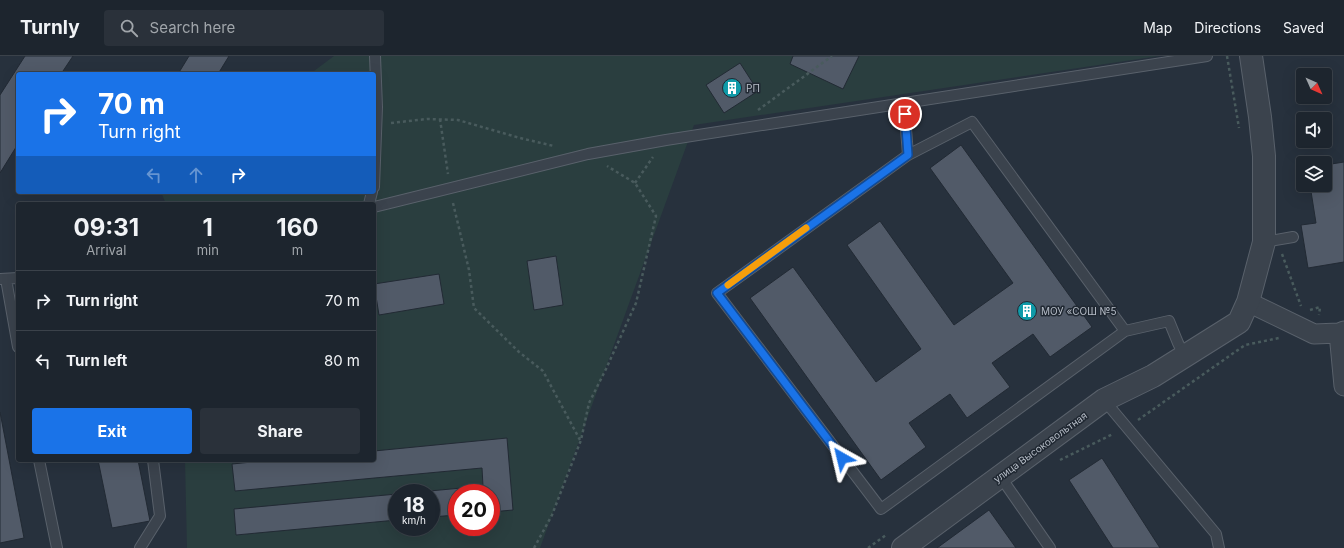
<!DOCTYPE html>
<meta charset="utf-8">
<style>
:root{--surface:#1d252e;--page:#2a313a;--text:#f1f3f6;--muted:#a0a5aa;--line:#3b424a;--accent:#1a73e8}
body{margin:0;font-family:Inter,sans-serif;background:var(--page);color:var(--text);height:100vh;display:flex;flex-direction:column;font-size:15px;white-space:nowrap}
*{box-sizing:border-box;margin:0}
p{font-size:13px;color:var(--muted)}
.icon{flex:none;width:22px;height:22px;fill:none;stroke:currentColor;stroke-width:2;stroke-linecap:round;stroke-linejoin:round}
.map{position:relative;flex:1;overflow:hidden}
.drawer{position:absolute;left:16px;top:146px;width:360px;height:260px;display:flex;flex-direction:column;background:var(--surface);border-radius:4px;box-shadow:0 4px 16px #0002,0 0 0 1px var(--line)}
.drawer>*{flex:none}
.top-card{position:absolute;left:16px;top:16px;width:360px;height:122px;border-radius:4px;box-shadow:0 4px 16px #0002,0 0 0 1px var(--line);background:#1a73e8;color:#fff;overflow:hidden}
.needle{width:26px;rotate:135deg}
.buttons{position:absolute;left:1296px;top:12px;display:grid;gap:8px}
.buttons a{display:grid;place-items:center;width:36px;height:36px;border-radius:4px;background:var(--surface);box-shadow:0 4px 16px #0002,0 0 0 1px var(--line);font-size:20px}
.speed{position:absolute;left:388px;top:428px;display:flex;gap:8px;font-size:20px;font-weight:700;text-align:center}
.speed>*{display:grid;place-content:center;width:52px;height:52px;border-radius:50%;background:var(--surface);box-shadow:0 4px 16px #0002,0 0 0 1px var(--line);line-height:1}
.speed small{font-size:10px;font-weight:400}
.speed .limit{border:6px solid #d22;background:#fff;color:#111}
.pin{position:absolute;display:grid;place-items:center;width:34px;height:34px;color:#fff;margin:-17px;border:2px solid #fff;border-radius:50%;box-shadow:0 1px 4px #0007}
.me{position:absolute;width:44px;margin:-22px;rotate:323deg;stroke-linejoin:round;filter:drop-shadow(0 0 3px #0008)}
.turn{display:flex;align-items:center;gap:14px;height:84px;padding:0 16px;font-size:18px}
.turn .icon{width:52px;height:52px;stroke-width:2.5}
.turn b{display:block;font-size:28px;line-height:34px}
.lanes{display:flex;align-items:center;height:38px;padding:0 16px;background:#0003;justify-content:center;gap:20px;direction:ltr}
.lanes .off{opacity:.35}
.eta{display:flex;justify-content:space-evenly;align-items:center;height:68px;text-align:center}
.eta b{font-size:24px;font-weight:700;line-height:28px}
.action{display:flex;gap:8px;margin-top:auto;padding:8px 16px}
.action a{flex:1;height:46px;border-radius:4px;background:var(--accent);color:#fff;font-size:16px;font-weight:700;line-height:46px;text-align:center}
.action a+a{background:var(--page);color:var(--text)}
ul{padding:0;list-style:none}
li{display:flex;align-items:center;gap:12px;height:60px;padding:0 16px;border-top:1px solid var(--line)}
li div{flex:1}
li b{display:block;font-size:15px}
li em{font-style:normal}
header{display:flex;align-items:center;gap:24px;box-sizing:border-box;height:56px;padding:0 20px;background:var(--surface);border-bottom:1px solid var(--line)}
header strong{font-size:19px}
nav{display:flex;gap:22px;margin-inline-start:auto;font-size:14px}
.search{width:280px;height:36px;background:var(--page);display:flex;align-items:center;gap:10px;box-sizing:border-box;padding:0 14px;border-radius:4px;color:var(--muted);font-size:15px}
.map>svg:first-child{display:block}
.green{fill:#2a3e3f;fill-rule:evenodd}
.building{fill:#515a68;stroke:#222a34}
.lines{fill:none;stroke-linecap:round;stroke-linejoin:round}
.service-casing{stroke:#59616b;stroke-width:12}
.minor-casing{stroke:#59616b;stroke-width:21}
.tertiary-casing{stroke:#59616b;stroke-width:24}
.path{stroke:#495b5d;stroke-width:2.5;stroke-dasharray:3 3;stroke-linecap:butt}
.service{stroke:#3b434d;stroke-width:10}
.minor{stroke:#3b434d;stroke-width:19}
.tertiary{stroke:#3b434d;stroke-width:22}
.route-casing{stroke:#114b97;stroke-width:10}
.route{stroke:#1a73e8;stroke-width:7}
.slow{stroke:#f59e0b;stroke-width:7}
.labels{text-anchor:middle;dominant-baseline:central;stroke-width:3;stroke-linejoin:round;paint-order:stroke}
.poi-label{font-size:10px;fill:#b7bec8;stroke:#202832;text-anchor:start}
.street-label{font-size:10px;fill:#b7bec8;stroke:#202832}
</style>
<header>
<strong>Turnly</strong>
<div class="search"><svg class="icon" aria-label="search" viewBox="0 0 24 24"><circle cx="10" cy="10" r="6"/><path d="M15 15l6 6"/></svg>Search here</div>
<nav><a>Map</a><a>Directions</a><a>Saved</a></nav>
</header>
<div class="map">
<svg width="1344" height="492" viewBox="0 0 1344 492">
<rect width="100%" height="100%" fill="#27313d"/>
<path class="green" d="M334 0H1159L694 69 540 492H187L185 404H374V148H166L161 136H374V18H310ZM397 437H431V471H397ZM457 437H491V471H457Z"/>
<path class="building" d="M25 0H73L61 18H18V88L0 117V39Z
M189 0H229L218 18H178Z
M793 0H859L843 33 790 8Z
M740 7 758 35 724 57 706 29Z
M961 89 1092 271 1050 301 1033 278 992 307 1010 331 967 362 950 338 909 367 926 391 881 424 750 242 793 211 876 326 921 293 847 189 880 165 954 269 1013 227 930 112Z
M1344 106V206L1308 212 1301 169 1316 167 1310 129H1325V109Z
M556 200 563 249 534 254 527 205Z
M439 218 444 248 379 259 374 228Z
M0 356 24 482 0 487Z
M507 382 513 454 491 456V437H457V459L431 461V437H408L483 430 482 412 235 435 232 408 272 404H374V395Z
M1102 402 1160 492H1113L1069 424Z
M98 404H138L150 465 112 472Z
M397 438V464L236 479 234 453Z
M989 454 1016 492H937Z"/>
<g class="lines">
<defs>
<path id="service" d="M904 47 908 99
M374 131 377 51 375 0
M369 148 372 136
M374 151 588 98 666 84 1207 0
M1264 186 1293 181
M0 223 18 222
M6 223 18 291
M1125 275 881 453 717 237 908 99 972 66 1125 275 1169 265 1178 287 1185 301
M1104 344 1216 478 1219 492
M39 404 57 492
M1000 420 1050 492
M140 492 160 460 153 404"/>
<path id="minor" d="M1248 246 1314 278 1339 277 1344 275
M1339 277 1344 330"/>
<path id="tertiary" d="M903 492 1104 344 1153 320 1239 266 1248 246 1264 186V100L1260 61 1251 0"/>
</defs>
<use href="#service" class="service-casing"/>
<use href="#minor" class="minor-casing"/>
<use href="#tertiary" class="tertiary-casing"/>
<path class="path" d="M1227 0 1239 72
M758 54 832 0
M440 63 448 118
M391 67 427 63 458 64 520 82 554 90
M635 127 653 101
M453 147 469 214 474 252 519 296 543 315 580 384
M1282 198 1301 250
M1310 254 1320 251 1319 259
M1138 364 1245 289 1279 282
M1060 404 1113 378
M534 492 552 459 581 384 589 347 606 313 636 247 656 160 635 127 607 110
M868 492 886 479"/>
<use href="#service" class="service"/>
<use href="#minor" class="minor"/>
<use href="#tertiary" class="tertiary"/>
</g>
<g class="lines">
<defs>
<path id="route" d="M842 402 717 237 908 99 905 58"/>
</defs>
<use href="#route" class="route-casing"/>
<use href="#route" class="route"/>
<path class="slow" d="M728 229 806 172"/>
</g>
<defs>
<symbol id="building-disc" viewBox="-11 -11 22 22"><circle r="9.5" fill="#0f9aa8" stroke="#202832"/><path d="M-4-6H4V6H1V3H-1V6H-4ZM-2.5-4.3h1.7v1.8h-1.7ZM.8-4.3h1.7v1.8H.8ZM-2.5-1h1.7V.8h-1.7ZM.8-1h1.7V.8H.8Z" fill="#fff"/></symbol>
</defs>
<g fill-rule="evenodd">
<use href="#building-disc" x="721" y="21" width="22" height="22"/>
<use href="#building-disc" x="1016" y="244" width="22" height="22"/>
</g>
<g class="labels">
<g class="poi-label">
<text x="746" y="32">РП</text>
<text x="1041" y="255">МОУ «СОШ №5</text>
</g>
<g class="street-label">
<text transform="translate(1040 391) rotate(-36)">улица Высоковольтная</text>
</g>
</g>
</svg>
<div class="buttons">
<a><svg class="needle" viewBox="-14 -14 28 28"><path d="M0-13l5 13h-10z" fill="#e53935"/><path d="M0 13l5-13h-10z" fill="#a0a5aa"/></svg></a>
<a><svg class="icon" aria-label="sound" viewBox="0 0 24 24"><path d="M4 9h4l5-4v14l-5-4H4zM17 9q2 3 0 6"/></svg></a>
<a><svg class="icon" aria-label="layers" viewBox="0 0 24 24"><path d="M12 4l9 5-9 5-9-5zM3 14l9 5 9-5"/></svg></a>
</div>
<div class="speed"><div>18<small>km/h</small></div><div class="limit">20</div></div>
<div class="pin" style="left:905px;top:58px;background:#d93025"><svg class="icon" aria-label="arrive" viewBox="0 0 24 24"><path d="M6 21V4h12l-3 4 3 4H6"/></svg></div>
<svg class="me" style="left:842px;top:402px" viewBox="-20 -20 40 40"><path d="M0-17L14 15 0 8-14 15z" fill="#1a73e8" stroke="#fff" stroke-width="4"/></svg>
<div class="top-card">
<div class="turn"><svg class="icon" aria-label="right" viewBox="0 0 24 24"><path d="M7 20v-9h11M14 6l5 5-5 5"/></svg><div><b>70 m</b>Turn right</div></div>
<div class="lanes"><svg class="icon off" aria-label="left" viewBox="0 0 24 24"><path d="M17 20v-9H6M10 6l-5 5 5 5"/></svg><svg class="icon off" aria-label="ahead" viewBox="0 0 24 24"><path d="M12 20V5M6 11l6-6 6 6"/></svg><svg class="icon" aria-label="right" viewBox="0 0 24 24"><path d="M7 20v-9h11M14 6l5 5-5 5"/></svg></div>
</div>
<section class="drawer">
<div class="eta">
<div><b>09:31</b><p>Arrival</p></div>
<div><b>1</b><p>min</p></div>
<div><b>160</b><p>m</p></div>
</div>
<ul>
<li><svg class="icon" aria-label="right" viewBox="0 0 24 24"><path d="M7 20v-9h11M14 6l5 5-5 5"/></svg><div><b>Turn right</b></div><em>70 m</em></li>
<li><svg class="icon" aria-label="left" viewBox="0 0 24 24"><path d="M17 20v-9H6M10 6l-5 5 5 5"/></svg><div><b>Turn left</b></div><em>80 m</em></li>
</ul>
<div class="action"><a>Exit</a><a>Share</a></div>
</section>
</div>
